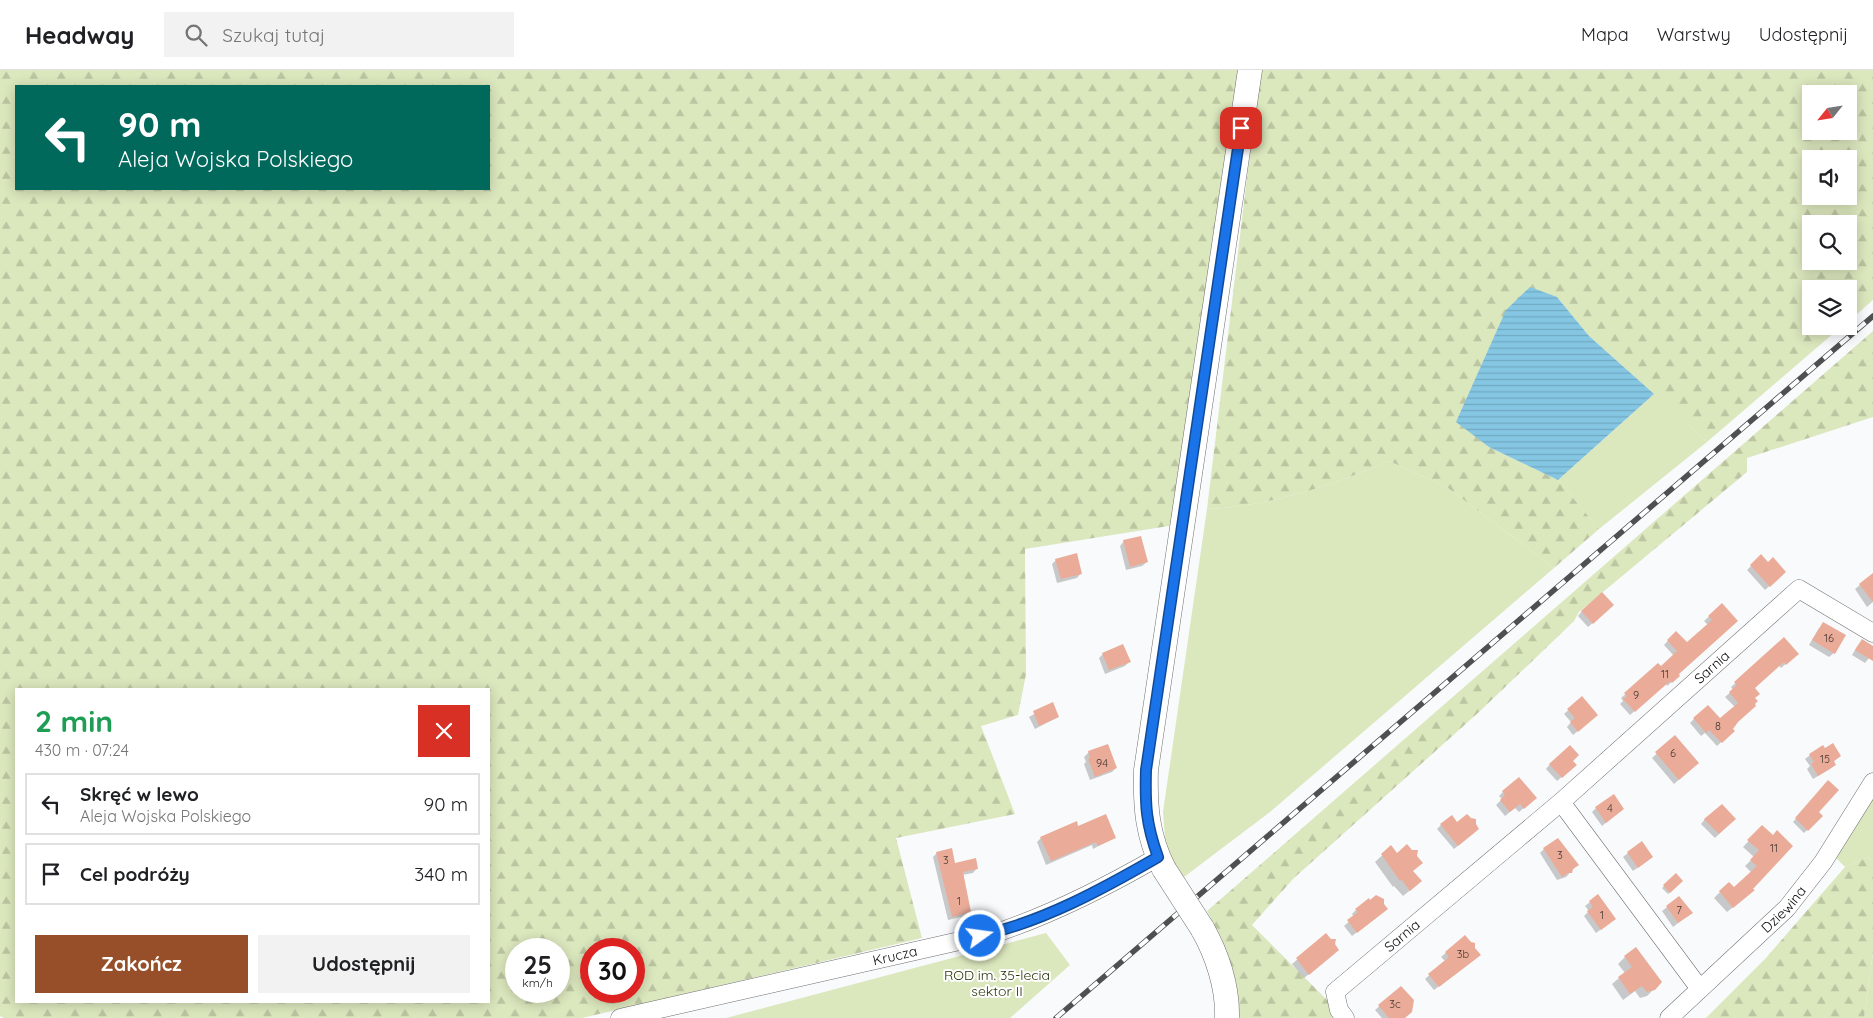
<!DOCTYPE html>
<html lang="pl">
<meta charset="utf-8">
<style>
:root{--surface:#fff;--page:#f2f2f2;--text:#202124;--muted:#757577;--line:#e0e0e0;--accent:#964f29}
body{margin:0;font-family:Quicksand,sans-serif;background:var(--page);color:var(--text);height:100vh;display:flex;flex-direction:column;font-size:19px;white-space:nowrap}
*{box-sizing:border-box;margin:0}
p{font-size:16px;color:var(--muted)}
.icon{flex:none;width:28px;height:28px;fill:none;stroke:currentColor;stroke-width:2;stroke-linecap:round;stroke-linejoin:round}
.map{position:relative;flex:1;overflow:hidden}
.panel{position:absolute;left:15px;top:618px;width:475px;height:315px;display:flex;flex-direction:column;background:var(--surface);border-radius:0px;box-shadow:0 2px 12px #0003}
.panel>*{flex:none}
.guide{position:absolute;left:15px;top:15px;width:475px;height:105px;border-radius:0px;box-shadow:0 2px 12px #0003;background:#00695c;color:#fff;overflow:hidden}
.needle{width:32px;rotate:240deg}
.fabs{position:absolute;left:1802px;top:15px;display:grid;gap:10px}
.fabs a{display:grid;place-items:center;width:55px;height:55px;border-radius:0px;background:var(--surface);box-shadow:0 2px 12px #0003;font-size:25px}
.speed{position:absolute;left:505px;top:868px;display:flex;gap:10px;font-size:25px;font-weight:700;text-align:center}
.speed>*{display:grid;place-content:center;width:65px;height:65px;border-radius:50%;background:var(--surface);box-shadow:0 2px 12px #0003;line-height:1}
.speed small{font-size:12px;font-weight:400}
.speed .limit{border:8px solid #d22;background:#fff;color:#111}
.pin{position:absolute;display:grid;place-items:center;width:42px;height:42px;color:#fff;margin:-21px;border-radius:10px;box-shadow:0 2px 8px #0006}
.me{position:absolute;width:55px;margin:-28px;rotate:76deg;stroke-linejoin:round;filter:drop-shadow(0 0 4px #0008)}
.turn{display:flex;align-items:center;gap:18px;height:105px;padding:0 20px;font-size:22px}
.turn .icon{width:65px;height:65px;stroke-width:2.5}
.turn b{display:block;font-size:35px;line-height:42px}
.round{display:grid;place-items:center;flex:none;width:52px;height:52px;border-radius:0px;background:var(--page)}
.overview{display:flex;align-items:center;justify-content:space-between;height:85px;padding:0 20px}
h1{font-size:30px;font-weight:700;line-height:38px;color:#1e9e55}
.cta{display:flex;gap:10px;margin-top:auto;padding:10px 20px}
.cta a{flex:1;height:58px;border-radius:0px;background:var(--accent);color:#fff;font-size:20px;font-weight:700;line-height:58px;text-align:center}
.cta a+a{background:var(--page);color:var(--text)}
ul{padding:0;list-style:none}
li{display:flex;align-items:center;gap:15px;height:62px;margin:0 10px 8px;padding:0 10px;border:2px solid var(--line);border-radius:0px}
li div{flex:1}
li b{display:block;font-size:19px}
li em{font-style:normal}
header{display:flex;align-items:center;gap:30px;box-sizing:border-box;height:70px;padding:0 25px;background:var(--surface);border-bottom:1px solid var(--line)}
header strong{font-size:24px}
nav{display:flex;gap:28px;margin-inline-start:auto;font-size:18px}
.search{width:350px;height:45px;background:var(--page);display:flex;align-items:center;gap:12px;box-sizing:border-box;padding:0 18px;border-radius:0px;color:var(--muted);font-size:19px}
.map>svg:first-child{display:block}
.green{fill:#dbe7bd}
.forest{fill:url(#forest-firs);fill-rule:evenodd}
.water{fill:url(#water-rules)}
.shadow{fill:#0003}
.building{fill:#eaac98}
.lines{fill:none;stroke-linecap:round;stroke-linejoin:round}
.street-casing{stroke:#6f6f71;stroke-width:19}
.secondary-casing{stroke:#6f6f71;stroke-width:25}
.street{stroke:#fff;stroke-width:18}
.secondary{stroke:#fff;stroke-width:24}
.rail-casing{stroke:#4f5050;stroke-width:5.5}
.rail{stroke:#fff;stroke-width:4;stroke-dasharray:11;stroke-linecap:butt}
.secondary-bridge-casing{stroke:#6f6f71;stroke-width:25;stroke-linecap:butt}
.secondary-bridge{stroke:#fff;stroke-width:24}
.route-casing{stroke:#114b97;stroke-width:12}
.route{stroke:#1a73e8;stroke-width:9}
.labels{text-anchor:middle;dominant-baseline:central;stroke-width:4;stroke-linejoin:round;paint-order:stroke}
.number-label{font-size:11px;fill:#443630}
.street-label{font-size:14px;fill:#0d0e0e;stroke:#fff}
.park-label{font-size:14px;fill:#2b3408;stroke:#fff}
</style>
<header>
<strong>Headway</strong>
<div class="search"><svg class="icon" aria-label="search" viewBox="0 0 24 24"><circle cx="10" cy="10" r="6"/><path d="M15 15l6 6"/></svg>Szukaj tutaj</div>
<nav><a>Mapa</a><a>Warstwy</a><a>Udostępnij</a></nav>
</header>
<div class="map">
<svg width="1873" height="948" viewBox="0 0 1873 948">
<defs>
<pattern id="forest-firs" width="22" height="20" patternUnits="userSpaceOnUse" patternTransform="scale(1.25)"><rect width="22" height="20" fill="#dbe7bd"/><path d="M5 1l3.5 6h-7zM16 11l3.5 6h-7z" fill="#bbc5a1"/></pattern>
<pattern id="water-rules" width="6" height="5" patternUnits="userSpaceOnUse" patternTransform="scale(1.25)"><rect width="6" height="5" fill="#85c6e3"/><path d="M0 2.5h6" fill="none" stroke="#72a9c2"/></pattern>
</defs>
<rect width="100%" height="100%" fill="#f9fafc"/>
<path class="green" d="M1654 324 1707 372 1599 459 1558 410Z
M1389 391 1448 418 1554 498 1270 742 1184 807 1166 780 1163 742 1207 439C1267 437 1334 415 1389 391Z
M1873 719V791L1868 787 1845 797 1834 786Z
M1046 863 1070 895 1010 948H726Z
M1873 882V948H1864Z"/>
<path class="forest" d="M0 0H1239L1181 454 1025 479 1026 604 1018 645 981 656 1015 744 896 768 922 868 582 948H4L0 946ZM16 16H489V119H16ZM16 619H489V931H16ZM516 879H559V921H516ZM591 879H634V921H591Z
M1260 0H1873V230L1849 251V219H1811V256H1842L1707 372 1589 266 1557 227 1489 377 1558 410 1599 459 1554 498 1448 418 1389 391C1334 415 1267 437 1207 439ZM1811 24H1849V61H1811ZM1811 89H1849V126H1811ZM1811 154H1849V191H1811Z
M1873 261V347L1747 388V402L1579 542 1574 551 1479 642 1294 808 1252 855 1345 948H1240L1222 869 1207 841Z
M1868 787 1873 791V882L1864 948H1706L1765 889 1845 797Z"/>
<path class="water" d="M1530 217 1557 227 1589 266 1654 324 1558 410 1489 377 1456 352 1506 240Z"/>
<path class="shadow" d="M1124 471 1147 492 1142 496 1126 500 1120 476Z
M1761 486 1781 506 1765 520 1747 500Z
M1056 490 1081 503 1077 508 1057 513 1052 494Z
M1873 504V532L1867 537 1855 519Z
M1722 535 1674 610 1667 616 1666 614 1630 645 1620 634 1623 631 1621 628 1658 595 1661 598 1674 586 1664 575 1676 562 1687 574 1708 555 1704 551Z
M1608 540 1588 557 1578 546 1582 541Z
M1819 558 1834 583 1829 587 1809 575Z
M1784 569 1797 584 1781 598 1779 595 1753 618 1732 659 1733 661 1717 676 1705 663 1701 666 1690 653 1694 649 1720 650 1735 637 1725 627 1733 620 1731 617Z
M1858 575 1873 577V583L1865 593 1852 585Z
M1103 584 1129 592 1125 596 1105 604 1099 588Z
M1582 628 1592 649 1573 665 1567 657 1571 652 1564 644Z
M1052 634 1058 647 1035 659 1029 647Z
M1675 667 1693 697 1674 714 1652 688Z
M1825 680 1840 686 1833 692 1834 695 1830 699 1813 709 1807 699 1810 696 1805 689 1810 685Z
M1089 682 1116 698 1112 702 1090 710 1084 694 1086 692 1084 687Z
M1571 691V699L1557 711 1546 699 1550 694Z
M1825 715 1817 742 1821 746 1804 763 1793 752Z
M1503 722 1531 732 1519 742 1515 738 1505 746 1496 735 1502 729 1499 726Z
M1596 738 1623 739 1602 756 1592 742Z
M1705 749H1734L1715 768 1701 754Z
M1457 754 1474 763 1454 779 1437 759 1441 755Z
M1762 757 1773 766 1751 819 1747 826 1727 842 1714 828 1729 813 1734 819 1752 803 1745 796 1754 787 1743 777Z
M1078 758 1114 768 1093 779 1092 775 1046 795 1037 772 1041 768Z
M1391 777 1412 801 1413 818 1403 826 1394 816 1393 817 1375 792Z
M1544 779 1577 795 1566 807 1557 810 1540 783Z
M937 783 954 795 977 798 973 803 962 805 969 842 965 846 948 850 933 787Z
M1628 783 1647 791 1633 801 1623 787Z
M1676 805 1682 811 1668 824 1662 818Z
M1679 828 1691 843 1673 857 1662 841Z
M1590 832 1615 849 1596 863 1584 846 1589 841 1585 836Z
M1356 840 1382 843 1352 866 1344 856 1354 847 1352 844Z
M1326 865 1334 884 1304 908 1292 894Z
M1464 867 1475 889 1434 920 1425 909 1445 891 1441 887Z
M1625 887 1654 919 1647 926 1640 928 1635 921 1623 930 1612 914 1625 903 1618 894Z
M1401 917 1404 948H1382L1375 940Z"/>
<path class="building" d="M1141 466 1148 492 1130 497 1123 470Z
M1077 483 1082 504 1061 509 1055 489Z
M1761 484 1768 492 1773 487 1786 502 1770 517 1750 495Z
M1873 503V532L1859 514Z
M1602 522 1614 535 1593 554 1581 541Z
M1722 533 1738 551 1679 604 1680 606 1672 613 1670 611 1635 642 1623 629 1627 626 1624 623 1658 593 1661 596 1677 581 1667 570 1676 561 1687 572 1712 550 1708 546Z
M1823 552 1846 565 1835 584 1812 570Z
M1784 567 1799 584 1786 595 1784 592 1755 618 1760 624 1755 628 1758 631 1755 634 1756 636 1738 652 1733 659 1735 661 1722 673 1709 660 1706 663 1693 648 1708 635 1720 648 1738 633 1729 622 1737 615 1734 612Z
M1862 569 1873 576V591L1855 580Z
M1123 574 1131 592 1109 600 1102 583Z
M1582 626 1598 645 1578 662 1570 652 1575 648 1567 639Z
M1053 632 1059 647 1039 656 1033 641Z
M1675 665 1699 693 1679 710 1655 682Z
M1833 673 1841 686 1834 691 1836 695 1818 706 1811 694 1814 692 1809 684 1823 675 1825 678Z
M1108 674 1117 698 1095 707 1088 689 1090 688 1088 681Z
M1570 675 1579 685 1573 691 1577 695 1562 708 1549 694Z
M1519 707 1537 728 1524 739 1520 734 1510 742 1500 730 1505 725 1502 721Z
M1828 710 1839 720 1819 742 1823 746 1808 761 1795 748Z
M1614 724 1624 739 1606 753 1595 737Z
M1722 734 1736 749 1719 764 1704 749Z
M1106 744 1116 768 1098 776 1096 772 1051 791 1040 767 1077 751 1078 756Z
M1467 744 1471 748 1476 749V754L1479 759 1458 776 1440 754 1452 745 1457 752Z
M1762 755 1773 765 1777 760 1793 776 1753 819 1755 820 1733 838 1719 821 1729 812 1734 817 1757 796 1750 790 1759 780 1747 770Z
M1558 768 1579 795 1573 799 1572 803H1568L1562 807 1543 778Z
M1642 771 1653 787 1638 798 1627 782Z
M1407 774 1412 780H1418L1417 786 1423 793 1413 801 1422 811 1410 821 1402 810 1400 811 1381 784 1391 775 1397 783Z
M952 778 955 793 976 788 978 799 963 802 971 842 952 847 936 782Z
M1676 803 1683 811 1670 823 1663 815Z
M1598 824 1616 849 1601 860 1587 841 1593 837 1589 831Z
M1376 825 1384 829V834L1388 839 1357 863 1347 850 1358 842 1355 839 1369 828 1370 830Z
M1679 826 1693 843 1678 853 1666 836Z
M1326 863 1331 869H1336L1335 874 1339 880 1309 905 1296 888Z
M1465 865 1471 872 1475 873V878L1481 885 1439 917 1428 904 1449 887 1445 882Z
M1636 877 1662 912 1655 920 1647 922 1642 916 1630 924 1618 907 1632 897 1624 886Z
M1401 916 1414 930 1412 942 1405 948H1389L1378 935Z"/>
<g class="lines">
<defs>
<g id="street">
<path d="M1561 732 1700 919"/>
<path id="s1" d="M620 948 999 862C1055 843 1106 817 1158 787"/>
<path id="s2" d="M1345 948 1339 940 1335 922 1561 732 1799 519 1873 563"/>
<path id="s3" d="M1669 948 1787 838 1823 792 1873 712"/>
</g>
<path id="secondary" d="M1164 799C1147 766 1145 736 1146 700L1250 0
M1202 858C1217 884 1228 917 1227 948"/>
</defs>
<use href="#street" class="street-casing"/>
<use href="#secondary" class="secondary-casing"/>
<use href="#street" class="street"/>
<use href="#secondary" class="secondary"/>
<defs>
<path id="rail" d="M1056 948 1873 246"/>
</defs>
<use href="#rail" class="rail-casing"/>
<use href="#rail" class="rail"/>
<defs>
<path id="secondary-bridge" d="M1164 799 1202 858"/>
</defs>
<use href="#secondary-bridge" class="secondary-bridge-casing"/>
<use href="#secondary-bridge" class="secondary-bridge"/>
</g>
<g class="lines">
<defs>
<path id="route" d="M980 866C1044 851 1101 820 1158 787 1146 754 1145 735 1146 700L1241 58"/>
</defs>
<use href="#route" class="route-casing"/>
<use href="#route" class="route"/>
</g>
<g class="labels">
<g class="number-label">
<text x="1829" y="568">16</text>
<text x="1665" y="604">11</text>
<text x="1636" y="625">9</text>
<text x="1718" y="656">8</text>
<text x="1673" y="683">6</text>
<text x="1825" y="689">15</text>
<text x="1102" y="693">94</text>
<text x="1610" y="738">4</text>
<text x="1774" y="778">11</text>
<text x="1560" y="785">3</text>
<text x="946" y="790">3</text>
<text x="959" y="831">1</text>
<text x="1679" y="840">7</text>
<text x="1602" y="845">1</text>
<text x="1463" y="884">3b</text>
<text x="1395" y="934">3c</text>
</g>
<g class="street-label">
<text stroke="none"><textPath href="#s2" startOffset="526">Sarnia</textPath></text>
<text stroke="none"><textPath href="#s3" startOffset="158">Dziewina</textPath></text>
<text stroke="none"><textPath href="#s2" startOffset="116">Sarnia</textPath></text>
<text stroke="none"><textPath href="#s1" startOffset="282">Krucza</textPath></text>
</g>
<g class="park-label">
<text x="997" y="905">ROD im. 35-lecia<tspan x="997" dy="16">sektor II</tspan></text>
</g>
</g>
</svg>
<div class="fabs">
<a><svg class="needle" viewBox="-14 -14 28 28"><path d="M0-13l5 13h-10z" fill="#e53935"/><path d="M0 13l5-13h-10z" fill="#757577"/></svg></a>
<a><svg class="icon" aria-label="sound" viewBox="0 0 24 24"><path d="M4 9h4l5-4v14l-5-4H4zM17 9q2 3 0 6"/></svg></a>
<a><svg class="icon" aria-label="search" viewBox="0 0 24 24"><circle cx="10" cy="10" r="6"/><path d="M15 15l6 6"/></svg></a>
<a><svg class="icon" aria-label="layers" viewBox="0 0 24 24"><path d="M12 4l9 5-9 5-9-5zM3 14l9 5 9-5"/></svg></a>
</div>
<div class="speed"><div>25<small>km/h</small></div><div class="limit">30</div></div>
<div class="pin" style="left:1241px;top:58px;background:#d93025"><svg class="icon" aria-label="arrive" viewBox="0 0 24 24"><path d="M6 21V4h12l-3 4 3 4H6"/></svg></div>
<svg class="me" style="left:980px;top:866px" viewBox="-20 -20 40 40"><circle r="17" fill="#1a73e8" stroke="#fff" stroke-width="3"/><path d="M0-11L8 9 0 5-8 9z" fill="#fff"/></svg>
<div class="guide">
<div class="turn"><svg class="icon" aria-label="left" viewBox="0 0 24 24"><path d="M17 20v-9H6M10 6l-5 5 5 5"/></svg><div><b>90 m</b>Aleja Wojska Polskiego</div></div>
</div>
<section class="panel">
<div class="overview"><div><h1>2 min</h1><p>430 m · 07:24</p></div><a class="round" style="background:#d93025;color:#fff"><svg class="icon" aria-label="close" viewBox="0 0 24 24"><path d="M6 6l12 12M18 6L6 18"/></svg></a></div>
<ul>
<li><svg class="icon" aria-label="left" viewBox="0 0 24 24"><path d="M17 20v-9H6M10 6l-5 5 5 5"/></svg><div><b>Skręć w lewo</b><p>Aleja Wojska Polskiego</p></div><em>90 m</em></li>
<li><svg class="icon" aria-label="arrive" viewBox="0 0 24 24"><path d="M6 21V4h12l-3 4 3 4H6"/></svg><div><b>Cel podróży</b></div><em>340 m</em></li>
</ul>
<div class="cta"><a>Zakończ</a><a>Udostępnij</a></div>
</section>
</div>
